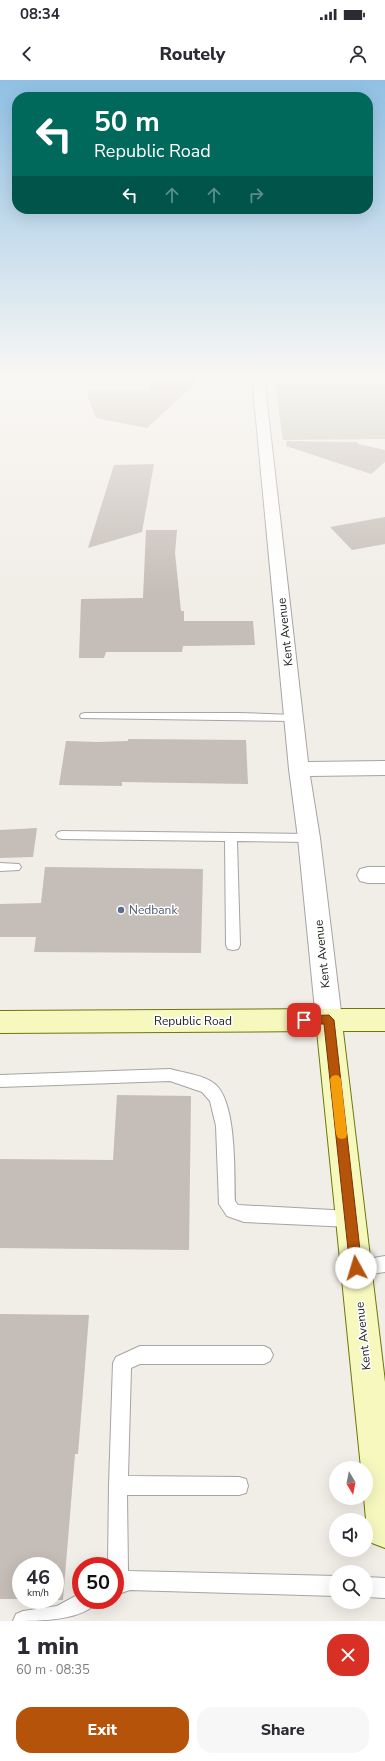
<!DOCTYPE html>
<meta charset="utf-8">
<style>
:root{--surface:#fff;--page:#f7f7f7;--text:#2b2b33;--muted:#7c7c81;--accent:#b45309}
body{margin:0;font-family:"Nunito Sans",sans-serif;background:var(--page);color:var(--text);height:100vh;display:flex;flex-direction:column;font-size:15px;white-space:nowrap}
*{box-sizing:border-box;margin:0}
p{font-size:13px;color:var(--muted)}
.icon{flex:none;width:22px;height:22px;fill:none;stroke:currentColor;stroke-width:2;stroke-linecap:round;stroke-linejoin:round}
.map{position:relative;height:1541px;overflow:hidden}
.sheet{display:flex;flex-direction:column;background:var(--surface);flex:1}
.sheet>*{flex:none}
.top-card{position:absolute;left:12px;top:12px;width:361px;height:122px;border-radius:16px;box-shadow:0 4px 16px #0002;background:#00695c;color:#fff;overflow:hidden}
.needle{width:26px;rotate:170deg}
.tools{position:absolute;left:329px;top:1381px;display:grid;gap:8px}
.tools a{display:grid;place-items:center;width:44px;height:44px;border-radius:50%;background:var(--surface);box-shadow:0 4px 16px #0002;font-size:20px}
.speed{position:absolute;left:12px;top:1477px;display:flex;gap:8px;font-size:20px;font-weight:700;text-align:center}
.speed>*{display:grid;place-content:center;width:52px;height:52px;border-radius:50%;background:var(--surface);box-shadow:0 4px 16px #0002;line-height:1}
.speed small{font-size:10px;font-weight:400}
.speed .limit{border:6px solid #d22;background:#fff;color:#111}
.pin{position:absolute;display:grid;place-items:center;width:34px;height:34px;color:#fff;margin:-17px;border-radius:8px;box-shadow:0 2px 6px #0006}
.me{position:absolute;width:44px;margin:-22px;rotate:354deg;stroke-linejoin:round;filter:drop-shadow(0 0 3px #0008)}
.turn{display:flex;align-items:center;gap:14px;height:84px;padding:0 16px;font-size:18px}
.turn .icon{width:52px;height:52px;stroke-width:2.5}
.turn b{display:block;font-size:28px;line-height:34px}
.lanes{display:flex;align-items:center;height:38px;padding:0 16px;background:#0003;justify-content:center;gap:20px;direction:ltr}
.lanes .off{opacity:.35}
.round{display:grid;place-items:center;flex:none;width:42px;height:42px;border-radius:16px;background:var(--page)}
.headline{display:flex;align-items:center;justify-content:space-between;height:68px;padding:0 16px}
h1{font-size:24px;font-weight:800;line-height:30px}
.primary-button{display:flex;gap:8px;margin-top:auto;padding:8px 16px}
.primary-button a{flex:1;height:46px;border-radius:16px;background:var(--accent);color:#fff;font-size:16px;font-weight:800;line-height:46px;text-align:center}
.primary-button a+a{background:var(--page);color:var(--text)}
.status{display:flex;justify-content:space-between;align-items:center;height:28px;padding:0 20px;background:var(--surface);direction:ltr}
.status svg{height:11px;fill:currentColor}
header{display:flex;justify-content:space-between;align-items:center;height:52px;padding:0 16px;background:var(--surface);font-size:18px;font-weight:800}
.map>svg:first-child{display:block}
.construction{fill:#c5c5b3}
.building{fill:#c5bdb7}
.lines{fill:none;stroke-linecap:round;stroke-linejoin:round}
.service-casing{stroke:#a5a5a5;stroke-width:2}
.minor-casing{stroke:#a5a5a5;stroke-width:2}
.secondary-casing{stroke:#6e7708;stroke-width:2}
.service{fill:#fff;fill-rule:evenodd}
.minor{fill:#fff;fill-rule:evenodd}
.secondary{fill:#f7f8be;fill-rule:evenodd}
.route{fill:#b45309;stroke:#753606}
.slow{fill:#f59e0b}
.service-dot{fill:#5c6f8a;stroke:#fff;stroke-width:1.5}
.labels{text-anchor:middle;dominant-baseline:central;stroke-width:3;stroke-linejoin:round;paint-order:stroke}
.street-label{font-size:12px;fill:#212121;stroke:#fff}
.service-label{font-size:12px;fill:#4e5e75;stroke:#fff;text-anchor:start}
</style>
<div class="status"><b>08:34</b><svg viewBox="0 0 49 12"><path d="M0 12V9h3v3zM5 12V6h3v6zM10 12V3h3v9zM15 12V0h3v12zM26 1h20v11H26zM47 4h2v5h-2z"/></svg></div>
<header><svg class="icon" aria-label="back" viewBox="0 0 24 24"><path d="M15 5l-7 7 7 7"/></svg>Routely<svg class="icon" aria-label="person" viewBox="0 0 24 24"><circle cx="12" cy="8" r="4"/><path d="M4 21q1-7 8-7t8 7"/></svg></header>
<div class="map">
<svg width="385" height="1541" viewBox="0 0 385 1541">
<rect width="100%" height="100%" fill="#f1ede7"/>
<path class="construction" d="M275 303H385V359L283 360Z"/>
<path class="building" d="M149 297H202L147 348 96 338 86 311H149Z
M287 361 357 362 358 364 385 370V382L371 394 286 366Z
M154 384 142 452 88 468 114 385Z
M385 437V464L352 470 330 447Z
M146 450H177L175 473 181 531H184V541H253L255 565 183 566 182 572H106L104 578H79L81 519 143 518Z
M128 659 246 660 248 704 122 702V706L59 705 66 661 98 662 128 661Z
M37 748 33 777 0 778V750Z
M45 787 203 789 201 873 34 872 36 857H0V824L41 823Z
M117 1015 191 1016 189 1170 0 1168V1079L113 1080Z
M0 1234 89 1235 78 1374H75L63 1520H47H55V1486H21V1519H0Z"/>
<g class="lines">
<defs>
<path id="service" d="M85 633H239L294 635 299 638 294 641 81 638 80 636 81 634Z
M62 751 309 754 313 755 315 758 313 761 309 762 237 761 240 865 238 869 233 870 228 869 226 865 225 761 62 759 58 758 56 755 58 752Z
M0 783 19 784 21 787 19 790 0 791Z
M170 989C184 993 205 995 216 1005 237 1025 234 1094 235 1121L238 1125 351 1131 357 1134 359 1139 357 1144 351 1147 244 1142 227 1136 219 1124 216 1046 210 1021 202 1012 170 1001 0 1007V995Z
M385 1176V1192L356 1196 350 1194 348 1188 350 1182Z
M140 1266H264L270 1269 273 1275 270 1281 264 1284H140L131 1288 128 1396 239 1397 246 1399 248 1406 246 1413 239 1415H127L128 1491 336 1496V1516L130 1510 115 1515V1486H108L109 1405 113 1283 116 1277Z
M366 1497 385 1498V1518L366 1517Z
M81 1513V1520H98C86 1541 38 1541 13 1541L16 1534 23 1531 57 1526Z"/>
<path id="minor" d="M252 297H264L308 682 385 681V695L310 696 320 758 342 940 338 947 329 951 320 947 316 940 298 758 289 689Z
M368 787H385V803H368L360 801 357 795 360 789Z"/>
<path id="secondary" d="M329 929H385V951H343L385 1302V1468L372 1463 367 1450 364 1418H366V1388H361L317 951 0 953V931Z"/>
</defs>
<use href="#service" class="service-casing"/>
<use href="#minor" class="minor-casing"/>
<use href="#secondary" class="secondary-casing"/>
<use href="#service" class="service"/>
<use href="#minor" class="minor"/>
<use href="#secondary" class="secondary"/>
</g>
<linearGradient id="sky" x2="0" y2="1"><stop stop-color="#8fc0e4"/><stop offset="0.58" stop-color="#f9f7f4"/><stop offset="1" stop-color="#f9f7f4" stop-opacity="0"/></linearGradient>
<rect width="385" height="513" fill="url(#sky)"/>
<path class="route" d="M329 935 334 940 362 1188 360 1193 356 1195 351 1193 350 1188 324 944H304L298 940 304 936Z"/>
<path class="slow" d="M336 995 339 996 341 999 347 1054 346 1058 342 1059 338 1058 336 1054 330 999 332 996Z"/>
<circle class="service-dot" cx="121" cy="830" r="4"/>
<g class="labels">
<g class="street-label">
<text transform="translate(285 552) rotate(-96)">Kent Avenue</text>
<text transform="translate(322 874) rotate(-96)">Kent Avenue</text>
<text x="193" y="941">Republic Road</text>
<text transform="translate(363 1256) rotate(-96)">Kent Avenue</text>
</g>
<g class="service-label">
<text x="129" y="830">Nedbank</text>
</g>
</g>
</svg>
<div class="tools">
<a><svg class="needle" viewBox="-14 -14 28 28"><path d="M0-13l5 13h-10z" fill="#e53935"/><path d="M0 13l5-13h-10z" fill="#7c7c81"/></svg></a>
<a><svg class="icon" aria-label="sound" viewBox="0 0 24 24"><path d="M4 9h4l5-4v14l-5-4H4zM17 9q2 3 0 6"/></svg></a>
<a><svg class="icon" aria-label="search" viewBox="0 0 24 24"><circle cx="10" cy="10" r="6"/><path d="M15 15l6 6"/></svg></a>
</div>
<div class="speed"><div>46<small>km/h</small></div><div class="limit">50</div></div>
<div class="pin" style="left:304px;top:940px;background:#d93025"><svg class="icon" aria-label="arrive" viewBox="0 0 24 24"><path d="M6 21V4h12l-3 4 3 4H6"/></svg></div>
<svg class="me" style="left:356px;top:1188px" viewBox="-20 -20 40 40"><circle r="19" fill="#fff"/><path d="M0-13L10 11 0 6-10 11z" fill="#b45309"/></svg>
<div class="top-card">
<div class="turn"><svg class="icon" aria-label="left" viewBox="0 0 24 24"><path d="M17 20v-9H6M10 6l-5 5 5 5"/></svg><div><b>50 m</b>Republic Road</div></div>
<div class="lanes"><svg class="icon" aria-label="left" viewBox="0 0 24 24"><path d="M17 20v-9H6M10 6l-5 5 5 5"/></svg><svg class="icon off" aria-label="ahead" viewBox="0 0 24 24"><path d="M12 20V5M6 11l6-6 6 6"/></svg><svg class="icon off" aria-label="ahead" viewBox="0 0 24 24"><path d="M12 20V5M6 11l6-6 6 6"/></svg><svg class="icon off" aria-label="right" viewBox="0 0 24 24"><path d="M7 20v-9h11M14 6l5 5-5 5"/></svg></div>
</div>
</div>
<section class="sheet">
<div class="headline"><div><h1>1 min</h1><p>60 m · 08:35</p></div><a class="round" style="background:#d93025;color:#fff"><svg class="icon" aria-label="close" viewBox="0 0 24 24"><path d="M6 6l12 12M18 6L6 18"/></svg></a></div>
<div class="primary-button"><a>Exit</a><a>Share</a></div>
</section>
